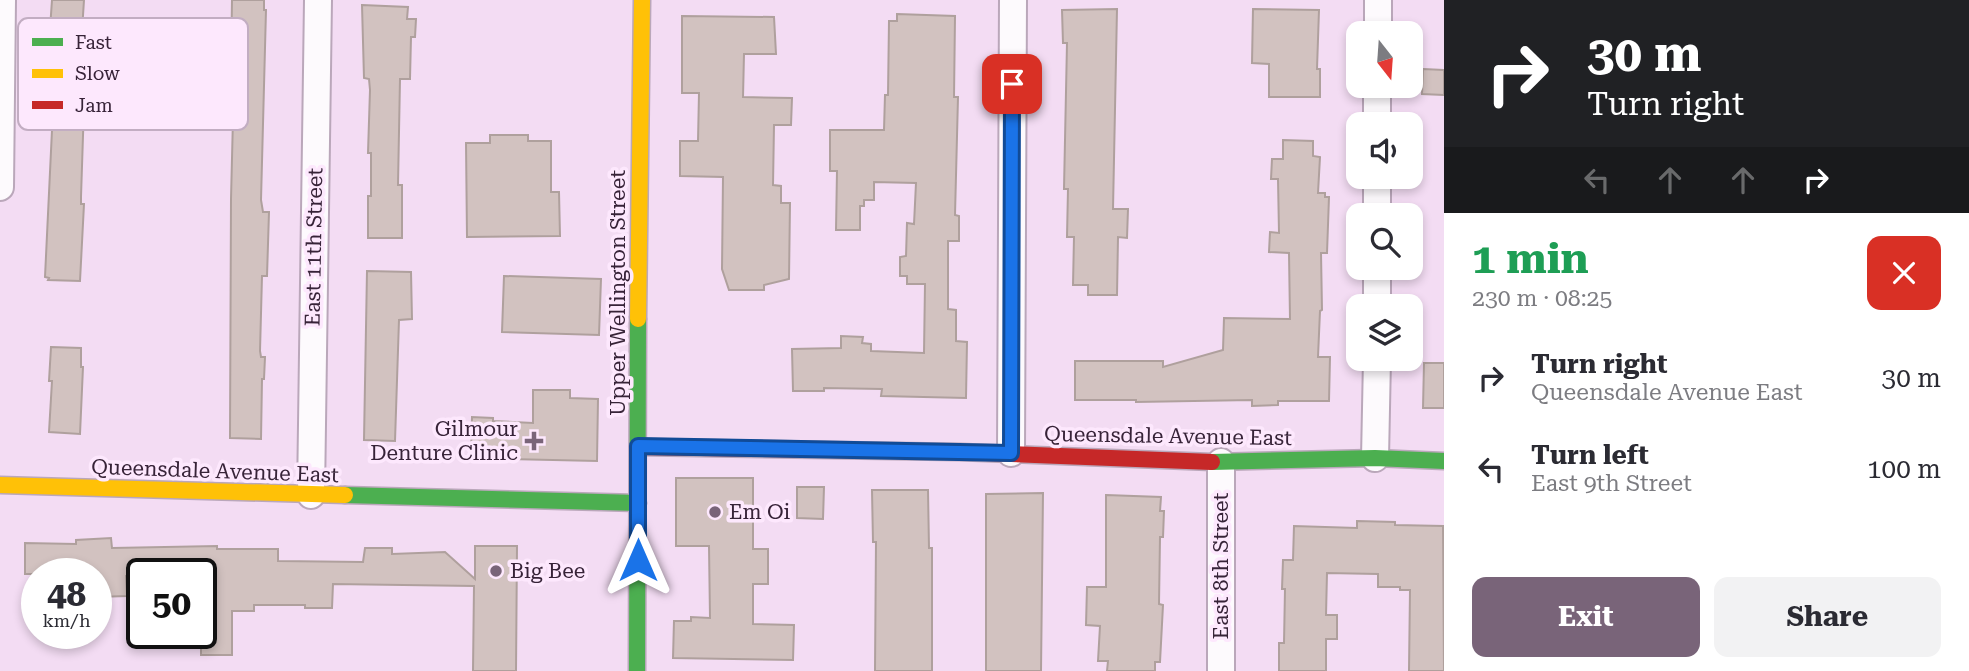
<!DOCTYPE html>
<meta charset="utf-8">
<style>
:root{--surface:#fff;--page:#f2f2f3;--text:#2b2b33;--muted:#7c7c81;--accent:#796479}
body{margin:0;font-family:"Roboto Serif",serif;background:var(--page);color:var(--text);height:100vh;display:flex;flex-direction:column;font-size:26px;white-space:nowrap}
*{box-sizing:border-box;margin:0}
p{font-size:23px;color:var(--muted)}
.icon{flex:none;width:38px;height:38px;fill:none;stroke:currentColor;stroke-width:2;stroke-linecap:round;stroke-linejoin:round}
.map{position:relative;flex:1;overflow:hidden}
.sheet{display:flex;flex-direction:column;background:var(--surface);width:525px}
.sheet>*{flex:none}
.top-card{background:#202124;color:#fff;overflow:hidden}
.needle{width:46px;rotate:163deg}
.fabs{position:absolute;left:1346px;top:21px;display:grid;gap:14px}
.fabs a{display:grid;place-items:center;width:77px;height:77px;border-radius:14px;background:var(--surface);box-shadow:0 4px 10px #0003;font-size:35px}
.speed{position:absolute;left:21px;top:558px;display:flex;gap:14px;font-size:35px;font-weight:700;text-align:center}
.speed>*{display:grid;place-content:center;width:91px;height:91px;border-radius:50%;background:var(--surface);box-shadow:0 4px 10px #0003;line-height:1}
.speed small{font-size:18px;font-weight:400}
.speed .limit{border:4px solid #111;border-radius:10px;background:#fff;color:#111}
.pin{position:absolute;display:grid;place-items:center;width:60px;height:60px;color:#fff;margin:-30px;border-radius:14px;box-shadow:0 4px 10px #0006}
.me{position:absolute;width:77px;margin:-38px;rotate:0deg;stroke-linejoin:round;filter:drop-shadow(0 0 5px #0008)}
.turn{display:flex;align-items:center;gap:24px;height:147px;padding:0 28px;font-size:32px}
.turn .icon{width:91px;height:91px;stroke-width:2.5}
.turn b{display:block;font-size:49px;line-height:60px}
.lanes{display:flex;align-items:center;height:66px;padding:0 28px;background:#0003;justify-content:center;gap:35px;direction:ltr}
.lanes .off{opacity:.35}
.round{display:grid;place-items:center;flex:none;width:74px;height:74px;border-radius:14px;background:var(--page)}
.head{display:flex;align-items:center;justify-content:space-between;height:119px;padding:0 28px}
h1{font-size:42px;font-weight:700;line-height:52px;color:#1e9e55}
.button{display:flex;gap:14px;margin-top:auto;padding:14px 28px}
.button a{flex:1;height:80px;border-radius:14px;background:var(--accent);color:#fff;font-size:28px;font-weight:700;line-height:80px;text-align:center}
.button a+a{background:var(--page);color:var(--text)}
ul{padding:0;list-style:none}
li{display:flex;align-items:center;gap:21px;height:91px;padding:0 28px}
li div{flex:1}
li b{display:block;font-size:26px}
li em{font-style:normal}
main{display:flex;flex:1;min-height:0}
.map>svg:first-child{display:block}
.building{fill:#d2c2c0;stroke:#afa09d;stroke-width:2}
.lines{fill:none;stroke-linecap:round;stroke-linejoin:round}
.street-casing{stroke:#baa7ba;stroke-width:30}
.fast-casing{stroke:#baa7ba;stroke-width:19}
.slow-casing{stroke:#baa7ba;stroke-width:19}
.jam-casing{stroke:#baa7ba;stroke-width:19}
.street{stroke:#fdfafd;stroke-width:26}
.fast{stroke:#4caf50;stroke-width:16}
.slow{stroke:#ffc107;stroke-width:16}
.jam{stroke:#c62828;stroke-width:16}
.route-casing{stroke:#114b97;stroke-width:18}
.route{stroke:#1a73e8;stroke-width:12}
.poi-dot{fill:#796479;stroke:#fde8fd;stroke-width:2.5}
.labels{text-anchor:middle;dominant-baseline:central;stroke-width:7;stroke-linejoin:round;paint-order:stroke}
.street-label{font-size:21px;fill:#372338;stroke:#fde8fd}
.poi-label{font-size:21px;fill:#372338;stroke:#fde8fd;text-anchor:start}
.key{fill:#fde8fd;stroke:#c2adc2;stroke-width:2}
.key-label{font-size:19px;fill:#372338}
</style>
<main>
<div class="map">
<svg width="1444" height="671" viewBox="0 0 1444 671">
<rect width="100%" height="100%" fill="#f3dcf3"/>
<path class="building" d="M52 0H84L81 46H84L81 97H83L84 105 81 197V204H84L80 281 48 280 49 278 45 277 52 130H50L53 79H51L54 29H50Z
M232 0H264V10H266L261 200 263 212H269L267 276H262L260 351 261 357H265L264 379H262L261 439 230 438 231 199 234 77H231V68Z
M362 5 408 7 407 19H416L415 37H411L410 79H400L398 185H402V238H368V196H371V153H368L370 90 369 79 364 78Z
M1117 9 1113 209H1128L1127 238 1118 237 1117 295H1088V285H1073L1074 237H1067L1068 189H1064L1067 43H1063L1062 10Z
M1253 9 1319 10 1317 69H1320V97H1269V64L1252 63Z
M897 14 955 16 954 97H958L955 215 959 216V241H948V309L956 310V341L967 342 966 398 881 396 882 389 824 388V391H793L792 349 841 348V336L863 337 862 343 871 344V351L924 353 925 284H907V276H900V257L906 256 907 223 914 224 916 183 874 182V200H864V206H860V230H836L837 171H830V130H884L885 95H888L889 21H897Z
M682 16 774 17 776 54H744L743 97 792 98 791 125H774L773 185 781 186V203H790L789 279 764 285V290H729L722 269 723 177 680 176V141H698L699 93H682Z
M1423 69 1444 70V95L1422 94Z
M490 135H528V141H551V192H559L560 236 467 237 466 143H490Z
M1283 140 1313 141V156L1320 157 1318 193H1325V197H1329L1327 253H1321L1322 310 1320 311 1318 357H1330L1329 401H1278V405L1252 406V400L1136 402V400H1075V361H1163V367L1223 350 1224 318 1290 319 1289 253 1269 252 1270 232 1279 233 1278 179H1271L1272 159H1283Z
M367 271 411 272 412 319 399 320 395 441 364 440Z
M504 276 601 279 599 335 502 332Z
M51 347 81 348V367H83L80 434 49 432 52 381H49Z
M1424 363H1444V408H1423Z
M533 390H570V398L598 399 597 461 471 458 472 417 493 418V421L533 423Z
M676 478H753V549H768V584H753V624L794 625 793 660 673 658 674 621H691V617L710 618 709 546H676Z
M797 487H824L823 519 797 518Z
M872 490H928L929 548H932V671H875L876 542H873Z
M1043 493 1041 671H986V494Z
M1106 495 1161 497 1160 511H1164L1163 537H1160L1159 604 1163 605 1160 662H1155V671H1107L1108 661H1098L1100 626 1086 625 1087 587H1106Z
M1357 521 1395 522V525L1443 526 1444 671H1409L1410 590H1400V587H1378V574L1327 573 1326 615H1337V639H1326V671H1279V643H1284L1285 589H1282L1283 560H1293L1294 526 1357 528Z
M111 538 112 548 217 546V549H278V561L363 562 365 548H392V554L445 552 475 579V546H517L516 671H473L474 586 333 584 332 608H305V605H254V611H232V655H201V574L126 576 127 596 96 597V574H25V543L76 544V540Z"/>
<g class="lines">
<defs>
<path id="street" d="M1378 33V0
M1377 124V86
M0 187 2 0
M1377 215V177
M1377 306V268
M1011 453 1013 0
M1375 458 1377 359
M1221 462V671
M311 495 318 0"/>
<path id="fast" d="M1212 462 1375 458 1444 461
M345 495 638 503
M637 671 638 319"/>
<path id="slow" d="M638 319 642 0
M0 485 345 495"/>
<path id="jam" d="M638 447 960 452 1212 462"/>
</defs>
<use href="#street" class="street-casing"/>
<use href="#fast" class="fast-casing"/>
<use href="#slow" class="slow-casing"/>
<use href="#jam" class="jam-casing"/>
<use href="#street" class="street"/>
<use href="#fast" class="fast"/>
<use href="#slow" class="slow"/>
<use href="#jam" class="jam"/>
</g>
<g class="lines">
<defs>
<path id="route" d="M638 560V446L1011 453 1012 84"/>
</defs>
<use href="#route" class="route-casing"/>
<use href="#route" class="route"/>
</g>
<g class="poi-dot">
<path d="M530.5 430.5h7v7h7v7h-7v7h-7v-7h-7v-7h7z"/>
<circle cx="715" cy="512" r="7"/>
<circle cx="496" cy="571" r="7"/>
</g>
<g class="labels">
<g class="street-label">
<text transform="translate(314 247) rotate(-89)">East 11th Street</text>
<text transform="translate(618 293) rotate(-90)">Upper Wellington Street</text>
<text transform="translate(1168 436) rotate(1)">Queensdale Avenue East</text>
<text transform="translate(215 471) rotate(2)">Queensdale Avenue East</text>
<text transform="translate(1221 566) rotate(-90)">East 8th Street</text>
</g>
<g class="poi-label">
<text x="518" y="429" text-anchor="end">Gilmour<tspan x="518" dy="24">Denture Clinic</tspan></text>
<text x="729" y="512">Em Oi</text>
<text x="510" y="571">Big Bee</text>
</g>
</g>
<rect x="18" y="18" width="230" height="112" rx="10" class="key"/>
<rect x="32" y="38" width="31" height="8" fill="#4caf50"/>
<rect x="32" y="69" width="31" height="9" fill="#ffc107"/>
<rect x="32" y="101" width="31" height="8" fill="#c62828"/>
<g class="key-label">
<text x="75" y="49">Fast</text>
<text x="75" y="80">Slow</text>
<text x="75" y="112">Jam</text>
</g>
</svg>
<div class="fabs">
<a><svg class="needle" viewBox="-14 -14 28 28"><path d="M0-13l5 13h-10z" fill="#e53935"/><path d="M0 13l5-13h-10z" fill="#7c7c81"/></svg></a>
<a><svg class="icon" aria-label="sound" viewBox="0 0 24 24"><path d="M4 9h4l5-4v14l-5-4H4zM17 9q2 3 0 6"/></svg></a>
<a><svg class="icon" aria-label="search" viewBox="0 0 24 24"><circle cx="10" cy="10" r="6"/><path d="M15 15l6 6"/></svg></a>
<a><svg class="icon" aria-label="layers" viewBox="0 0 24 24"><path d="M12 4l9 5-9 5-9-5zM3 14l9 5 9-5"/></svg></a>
</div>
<div class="speed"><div>48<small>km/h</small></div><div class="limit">50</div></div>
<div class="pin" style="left:1012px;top:84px;background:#d93025"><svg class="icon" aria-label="arrive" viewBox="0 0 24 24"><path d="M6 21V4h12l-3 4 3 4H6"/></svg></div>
<svg class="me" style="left:638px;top:560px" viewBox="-20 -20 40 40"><path d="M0-17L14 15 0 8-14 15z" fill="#1a73e8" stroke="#fff" stroke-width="4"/></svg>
</div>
<section class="sheet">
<div class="top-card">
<div class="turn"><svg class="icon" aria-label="right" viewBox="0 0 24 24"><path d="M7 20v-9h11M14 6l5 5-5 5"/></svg><div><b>30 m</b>Turn right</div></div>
<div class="lanes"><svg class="icon off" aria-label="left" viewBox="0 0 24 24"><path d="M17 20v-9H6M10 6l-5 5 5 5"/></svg><svg class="icon off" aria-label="ahead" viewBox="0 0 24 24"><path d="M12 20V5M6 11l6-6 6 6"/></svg><svg class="icon off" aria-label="ahead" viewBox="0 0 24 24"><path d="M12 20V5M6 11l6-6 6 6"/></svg><svg class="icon" aria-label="right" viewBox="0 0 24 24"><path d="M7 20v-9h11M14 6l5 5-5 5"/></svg></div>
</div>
<div class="head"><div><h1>1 min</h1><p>230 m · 08:25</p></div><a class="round" style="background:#d93025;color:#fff"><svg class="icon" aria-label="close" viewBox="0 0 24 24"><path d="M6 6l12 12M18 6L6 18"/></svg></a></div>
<ul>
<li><svg class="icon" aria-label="right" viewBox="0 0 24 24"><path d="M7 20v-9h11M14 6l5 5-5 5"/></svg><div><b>Turn right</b><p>Queensdale Avenue East</p></div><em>30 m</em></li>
<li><svg class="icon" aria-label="left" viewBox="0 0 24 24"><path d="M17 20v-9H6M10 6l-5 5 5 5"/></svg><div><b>Turn left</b><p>East 9th Street</p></div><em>100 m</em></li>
</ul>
<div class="button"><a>Exit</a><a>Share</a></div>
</section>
</main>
